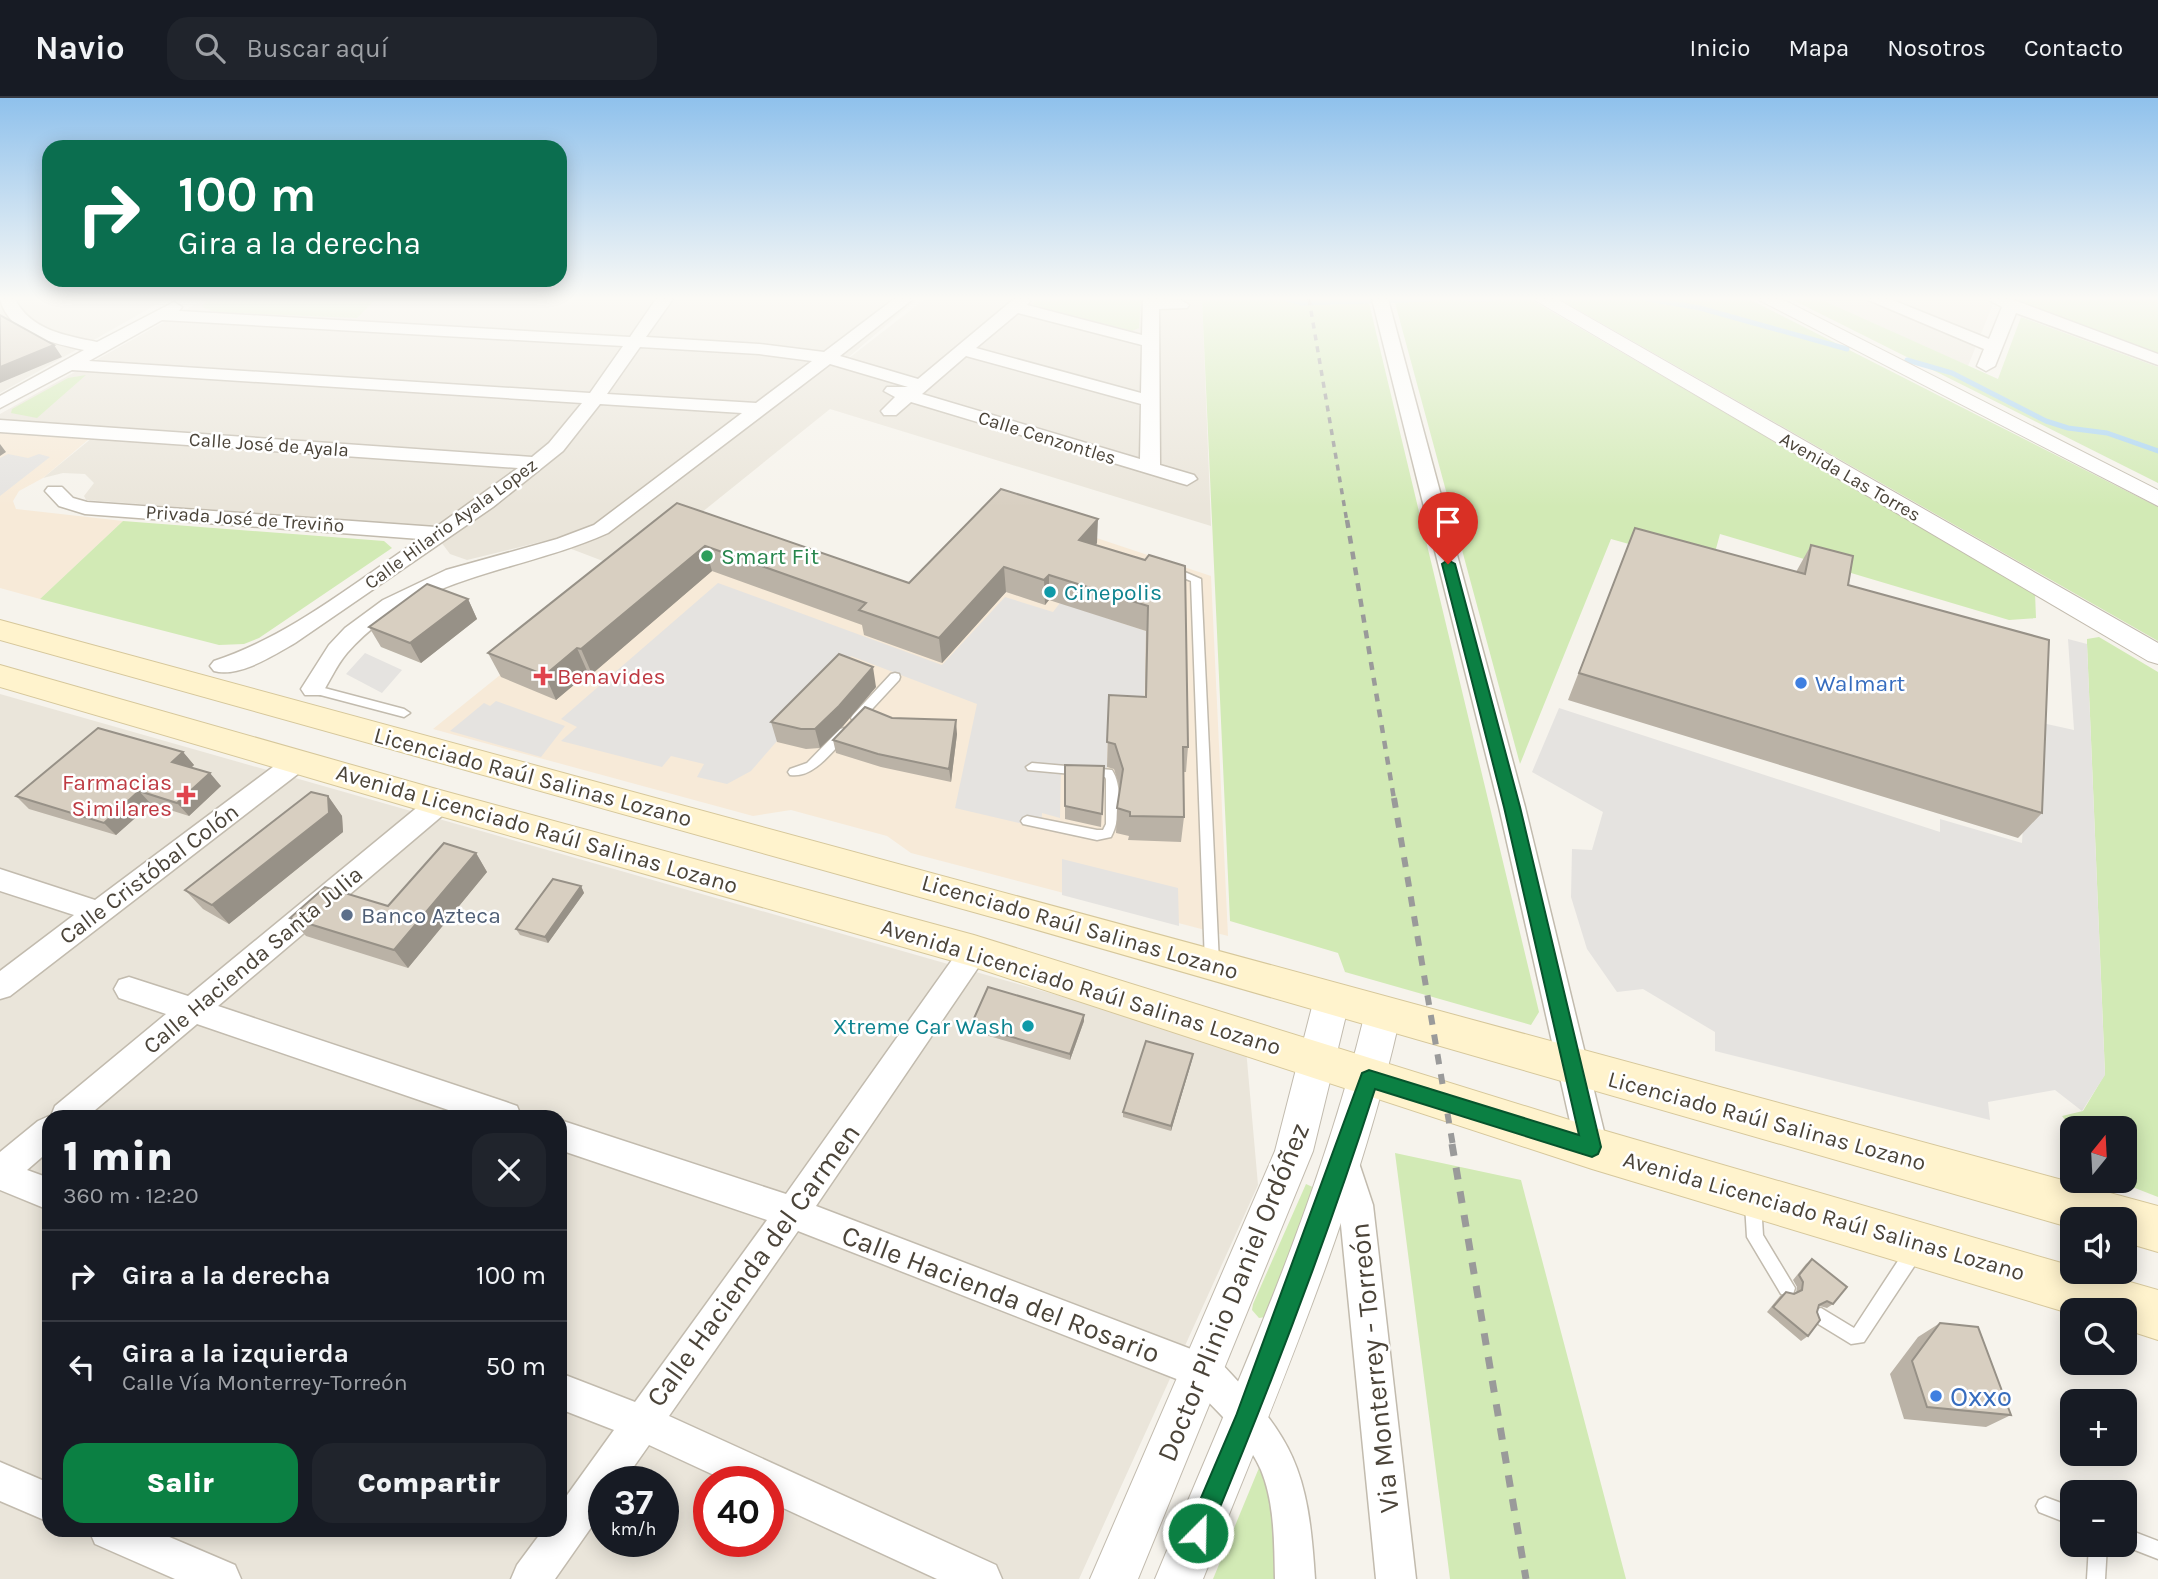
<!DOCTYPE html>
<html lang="es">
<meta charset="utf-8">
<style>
:root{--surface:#171b24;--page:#20242c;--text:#f1f3f6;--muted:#9ea1a6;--line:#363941;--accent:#0b8043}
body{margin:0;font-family:Karla,sans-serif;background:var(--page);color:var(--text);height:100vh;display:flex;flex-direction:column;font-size:26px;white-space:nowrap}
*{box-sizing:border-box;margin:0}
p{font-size:23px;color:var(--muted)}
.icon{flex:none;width:38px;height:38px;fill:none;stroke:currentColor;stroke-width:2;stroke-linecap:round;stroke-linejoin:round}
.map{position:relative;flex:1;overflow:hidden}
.panel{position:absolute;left:42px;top:1012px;width:525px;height:427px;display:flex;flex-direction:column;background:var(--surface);border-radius:21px;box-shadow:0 4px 18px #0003}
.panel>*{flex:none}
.guide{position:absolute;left:42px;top:42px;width:525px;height:147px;border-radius:21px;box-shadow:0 4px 18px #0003;background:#0b6e4f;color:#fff;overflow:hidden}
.needle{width:46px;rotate:18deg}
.buttons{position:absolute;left:2060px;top:1018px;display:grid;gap:14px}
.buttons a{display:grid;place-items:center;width:77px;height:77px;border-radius:14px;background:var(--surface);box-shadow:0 4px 18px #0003;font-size:35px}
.speed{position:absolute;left:588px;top:1368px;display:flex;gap:14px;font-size:35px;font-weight:700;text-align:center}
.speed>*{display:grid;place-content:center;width:91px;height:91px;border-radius:50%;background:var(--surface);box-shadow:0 4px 18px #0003;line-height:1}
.speed small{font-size:18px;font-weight:400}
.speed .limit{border:10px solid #d22;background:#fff;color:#111}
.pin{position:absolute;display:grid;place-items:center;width:60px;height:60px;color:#fff;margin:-72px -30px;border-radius:50% 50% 50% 0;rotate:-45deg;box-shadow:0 0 7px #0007}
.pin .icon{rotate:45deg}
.me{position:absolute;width:77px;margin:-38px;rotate:23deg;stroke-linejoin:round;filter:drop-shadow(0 0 5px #0008)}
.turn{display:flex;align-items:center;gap:24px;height:147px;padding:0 21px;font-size:32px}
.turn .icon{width:91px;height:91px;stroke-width:2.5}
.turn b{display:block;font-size:49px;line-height:60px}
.round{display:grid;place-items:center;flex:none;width:74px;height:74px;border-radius:21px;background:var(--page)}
.overview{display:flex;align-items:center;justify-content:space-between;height:119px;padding:0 21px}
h1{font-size:42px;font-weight:800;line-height:52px}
.button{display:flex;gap:14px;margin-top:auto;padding:14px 21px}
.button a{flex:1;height:80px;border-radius:21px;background:var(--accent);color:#fff;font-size:28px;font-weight:800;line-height:80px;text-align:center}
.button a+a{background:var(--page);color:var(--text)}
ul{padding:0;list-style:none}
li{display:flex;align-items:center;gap:21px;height:91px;padding:0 21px;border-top:2px solid var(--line)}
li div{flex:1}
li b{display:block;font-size:26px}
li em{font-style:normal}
header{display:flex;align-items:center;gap:42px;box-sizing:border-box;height:98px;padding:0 35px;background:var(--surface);border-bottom:2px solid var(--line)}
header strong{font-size:33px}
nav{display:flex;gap:38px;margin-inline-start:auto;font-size:24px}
.search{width:490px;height:63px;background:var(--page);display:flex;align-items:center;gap:18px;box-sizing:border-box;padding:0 24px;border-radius:21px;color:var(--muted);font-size:26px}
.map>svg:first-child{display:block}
.residential{fill:#eae5da;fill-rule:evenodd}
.commercial{fill:#f7ead8}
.green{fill:#d2eab5}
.parking{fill:#e5e3e0}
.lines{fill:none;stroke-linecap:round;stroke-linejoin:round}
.stream{stroke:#a9d4f2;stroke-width:5}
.service-casing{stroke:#c2bbae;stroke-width:3}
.minor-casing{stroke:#c2bbae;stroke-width:3}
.tertiary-casing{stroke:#c2bbae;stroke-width:2}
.secondary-casing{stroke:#d6c79b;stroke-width:2}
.service{fill:#fff;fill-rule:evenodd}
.minor{fill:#fff;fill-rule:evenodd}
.tertiary{fill:#fff;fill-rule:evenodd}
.secondary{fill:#fff3cd;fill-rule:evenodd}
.rail-far3{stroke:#9a9a9a;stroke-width:3.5;stroke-dasharray:6 6;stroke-linecap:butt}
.rail-far2{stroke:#9a9a9a;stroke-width:4.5;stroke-dasharray:8 8;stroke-linecap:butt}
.rail-far1{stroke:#9a9a9a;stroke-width:6;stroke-dasharray:10 10;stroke-linecap:butt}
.rail{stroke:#9a9a9a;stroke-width:7;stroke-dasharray:12 12;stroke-linecap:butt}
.wall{fill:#bab2a6}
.shaded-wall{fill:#979187}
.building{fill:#d8cfc1;stroke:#979187;stroke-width:2}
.route{fill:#0b8043;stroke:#07532c;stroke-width:2}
.leisure-dot{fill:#2e9e5b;stroke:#fff;stroke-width:2.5}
.culture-dot{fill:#0f9aa8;stroke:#fff;stroke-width:2.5}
.health-dot{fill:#e0444e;stroke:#fff;stroke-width:2.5}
.shop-dot{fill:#3f7fe0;stroke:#fff;stroke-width:2.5}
.service-dot{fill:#5c6f8a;stroke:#fff;stroke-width:2.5}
.labels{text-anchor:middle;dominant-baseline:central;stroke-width:5;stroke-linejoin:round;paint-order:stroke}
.far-street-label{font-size:19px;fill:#4b4439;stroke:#fff}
.leisure-label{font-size:23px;fill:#27864d;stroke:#fff;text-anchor:start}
.culture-label{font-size:23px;fill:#0d838f;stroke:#fff;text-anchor:start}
.health-label{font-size:23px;fill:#be3a42;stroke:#fff;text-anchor:start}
.shop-label{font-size:23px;fill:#366cbe;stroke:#fff;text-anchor:start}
.street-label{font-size:23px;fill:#4b4439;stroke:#fff}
.service-label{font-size:23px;fill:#4e5e75;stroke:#fff;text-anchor:start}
.near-street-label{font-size:28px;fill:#4b4439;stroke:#fff}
.near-shop-label{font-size:28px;fill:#366cbe;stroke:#fff;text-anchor:start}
</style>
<header>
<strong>Navio</strong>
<div class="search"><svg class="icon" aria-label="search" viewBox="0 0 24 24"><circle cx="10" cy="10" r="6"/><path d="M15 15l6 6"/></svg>Buscar aquí</div>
<nav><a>Inicio</a><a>Mapa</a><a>Nosotros</a><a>Contacto</a></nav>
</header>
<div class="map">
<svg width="2158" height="1481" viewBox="0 0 2158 1481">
<rect width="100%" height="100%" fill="#f6f3ec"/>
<path class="residential" d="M0 201H166L0 295Z
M205 201H917L831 274 925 201H1202L1211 428 830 311 629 473 548 442 467 462 450 456 429 428 86 402 84 398 94 385 85 376 63 375 43 380 103 331 0 323V316Z
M1820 201H1995L1968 268Z
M0 596 1246 951 1258 1087 1079 1481H0ZM49 1018H560V1432H49ZM604 1384H663V1444H604ZM709 1384H768V1444H709Z"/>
<path class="commercial" d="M0 334 89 341 43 380 19 393 13 403 16 411 123 423 40 501 0 490Z
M1000 408 1211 478 1228 838 911 755 887 738 791 712 753 718 433 631 690 424 907 503Z"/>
<path class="green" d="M208 201 374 203 357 220 215 214 202 209Z
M1036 201H1141L1139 230 1132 233 1036 208 1033 206Z
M1202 201H1368L1539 914 1531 927 1345 874 1338 855 1230 823Z
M1394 201H1530L2035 495 2036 520 2009 522 1720 436 1711 469 1611 441 1520 666Z
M1559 201H1749L2158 409V543Z
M1791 201H1820L1998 281 2021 219 2158 269V385Z
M2009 201H2158V256Z
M86 277 37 320 11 315 12 311 68 280Z
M123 423 384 443 392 450 259 540 244 546 219 547 40 501Z
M2099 539 2158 574V1099L2117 1083H2124V1031H2072L2062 1018 2083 1013 2105 976 2087 546V541Z
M1395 1055 1521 1082 1626 1481H1450Z
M1306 1086 1317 1091 1266 1219 1259 1220 1252 1212 1253 1206Z
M1261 1365 1270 1369 1276 1481H1213Z"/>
<path class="parking" d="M8 356 28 360 39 356 50 359 0 398V360Z
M718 485 942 567 1005 499 1053 514 1060 505 1146 533 1144 624 1108 622 1107 670 1061 668 1060 720 1042 715 1041 730 955 710 977 606 851 558 751 673 727 686 697 679 704 666 671 658 662 669 561 643 577 629 561 621Z
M2068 541 2087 546 2105 977 2082 1013 2055 992 1988 1004 1990 1022 1715 953V934L1643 891 1617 894 1587 851 1571 799 1572 751 1592 752 1603 714 1532 674 1559 610 1940 734V721L2022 745 2029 622 2074 632Z
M365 555 402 572 382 595 346 576Z
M496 603 565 628 541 659 450 633 484 605 490 608Z
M1062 761 1178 790 1179 828 1062 797Z"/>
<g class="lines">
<path class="stream" d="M1287 201 1302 205 1431 201
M1470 201H1490
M1648 201 1700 210 1847 251
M1907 262 1952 275 2046 323 2068 330 2107 335 2158 353"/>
<defs>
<path id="service" d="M1173 469 1201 481 1219 865 1217 869 1212 871 1207 869 1205 865 1191 483 1169 474 1168 472Z
M895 575 899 576 900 579 899 582 861 623H853L851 620 853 617 891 576Z
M313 587 404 611 410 615 404 619 309 594 308 591Z
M844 630 848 631 850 634 848 637C833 652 814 681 790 677L788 674 790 671 807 665 840 631Z
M1032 665 1112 672C1123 688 1120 723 1111 739L1097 742 1023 726 1021 723 1023 720 1027 718 1097 732H1103L1106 726V681L1105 679 1028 672 1026 669Z
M1753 1099 1758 1101 1761 1106 1763 1137 1795 1190 1793 1196 1787 1198 1781 1196 1747 1139 1745 1106 1748 1101Z
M1915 1144 1921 1146 1923 1152 1921 1158 1864 1244 1851 1246 1815 1224 1813 1218 1815 1212 1821 1210 1854 1230 1909 1146Z
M2045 1399 2072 1409V1427L2039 1414 2036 1408 2039 1402Z
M2124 1430 2158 1443V1461L2122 1447H2124Z
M2089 1447H2107L2105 1481H2087Z"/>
<path id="minor" d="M0 201H15C30 232 67 238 97 244L174 204 182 209 179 213 630 239 656 201H673L646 239 759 246 824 254 894 201H913L840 258 918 281 1014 201H1032L1027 207 1142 237 1143 201 1181 202 1189 207 1187 210 1159 211 1160 367 1194 377 1197 381 1187 387 1180 385 911 304 896 317H884L881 313 895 299 884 293 887 289H908L830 266 608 435C519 475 415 477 347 555 336 568 330 583 321 597H305L301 591 329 547 345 530 383 502 446 472 557 441 594 427 742 315 600 306 563 353 493 409 295 545C274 557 239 580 214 573L210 568 214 563C290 538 354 485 420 441L85 416 59 408 45 393 48 389H62L73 400 87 404 436 429 518 370 0 334V322L532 359 549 345 582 305 72 272 0 310V298L84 252C53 245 9 237 0 201ZM1018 215 1142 247 1141 295 976 250ZM162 222 623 248 590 295 89 263ZM640 249 759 256 812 263 756 305 607 296ZM966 258 1141 306 1140 361 922 296Z
M1372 201H1388L1525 709 1608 1050 1603 1061 1592 1065 1581 1061 1576 1050 1499 709Z
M1866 201H1890L1989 241 2002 209 1987 201H2011L2158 256V267L2016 215 1995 268 1986 273 1977 268 1984 251Z
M298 654 307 657 310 663 307 669 10 898 0 901V873L74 817 0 793V771L95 802 289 657Z
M440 695 449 698 453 705 449 712 218 908 506 1004 517 1008 521 1018H466L197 926 88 1018H51L55 1008 166 916 119 900 114 891 119 882 129 879 188 898 431 698Z
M974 841 984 845 988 853 984 861 816 1108 1217 1261C1294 1341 1308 1369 1315 1481H1275C1274 1445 1275 1406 1261 1372 1247 1339 1216 1313 1192 1287L798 1133 669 1318 996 1467 1002 1481H937L768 1403V1384H729L649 1347 623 1384H604V1411L555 1481H511L517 1467 543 1432H560V1407L614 1332 560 1311V1275L635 1304 767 1122 560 1052V1022L786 1096 964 845Z
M49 1018V1053L27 1072 49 1080V1112L0 1092V1054L38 1023Z
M1343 1046 1354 1050 1373 1107 1416 1481H1376L1339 1107 1327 1061 1332 1050Z
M0 1364 49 1385V1424L0 1403Z
M89 1432H153L235 1467 241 1481H175L95 1446Z"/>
<path id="tertiary" d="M1533 201H1557L2158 545V566L2148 563Z
M1757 201H1782L2158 392V408Z
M1332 886 1344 890 1350 901 1313 1053 1138 1481H1090L1275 1053 1314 901 1320 890Z
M1383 900 1396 904 1401 915C1358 1110 1277 1296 1203 1481H1155C1232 1296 1318 1110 1365 915L1370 904Z"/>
<path id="secondary" d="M0 522 2158 1108V1154L2124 1144V1122H2072V1130L1013 825 0 542Z
M0 567 440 692 974 837 1592 1029 2072 1168V1174H2095L2158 1192V1242L2124 1231V1213H2072V1216L1592 1071 974 869 440 718 0 589Z"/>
</defs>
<use href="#service" class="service-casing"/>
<use href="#minor" class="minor-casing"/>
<use href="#tertiary" class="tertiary-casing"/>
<use href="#secondary" class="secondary-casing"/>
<use href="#service" class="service"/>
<use href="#minor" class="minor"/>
<use href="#tertiary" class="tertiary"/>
<use href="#secondary" class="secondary"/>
<path class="rail-far3" d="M1309 201 1347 424"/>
<path class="rail-far2" d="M1347 422 1394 701"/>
<path class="rail-far1" d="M1394 700 1453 1048"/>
<path class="rail" d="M1452 1046 1526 1481"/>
</g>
<path class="wall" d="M677 405 909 485 1097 445 1096 447 1145 462 1188 649 1186 674H1183L1184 719 1181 744 1128 742 1129 738 1116 735 1117 710 1120 690 1114 671 1107 669 1109 597 1145 599 1146 533 1049 502 1045 507 1006 494 942 565 864 537 862 527 712 473 592 576 588 575 556 602 501 579 488 555Z
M1635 430 1796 474 1811 447 1848 487 2042 715 2018 740 1568 602Z
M468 501 477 521 421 565 381 549 369 529Z
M876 589 843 628 820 650 806 651 777 644 771 624Z
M892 620 957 636 951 684 881 669 836 655 833 642Z
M183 654 194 667 192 669 221 688 189 718 151 706 116 737 29 711 16 698Z
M1065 667 1104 668 1101 729 1065 721Z
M328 698 342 718 343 734 229 826 203 811 185 792Z
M476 755 487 774 408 870 306 838 290 820 388 808Z
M581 788 584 795 548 845 520 837 516 831Z
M1084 917V923L1070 962 972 933 971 927Z
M1193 956 1171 1033 1123 1019V1014Z
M1812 1161 1833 1206 1827 1210 1820 1208H1818L1808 1238 1801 1243 1767 1214 1780 1198 1786 1194 1794 1196 1796 1195 1797 1189 1793 1182 1806 1166Z
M1940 1225 2011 1317 1986 1329 1904 1321 1890 1276 1918 1239Z"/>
<path class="shaded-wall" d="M54 247 62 259 0 285V269Z
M0 346 6 354 0 358Z
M1098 421 1097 445 1079 466V442Z
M705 448 712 473 592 576 581 551Z
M1004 469 1006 494 942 565 939 540Z
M1049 477V502L1045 507 1044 482Z
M468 501 477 521 421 565 410 545Z
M577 550 588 575 556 602 545 577Z
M873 569 876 589 843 628 820 650 815 631Z
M956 622 957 636 951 684 949 671Z
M183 654 194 667 183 677 172 664Z
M210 675 221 688 189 718 177 705Z
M139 693 151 706 116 737 104 725Z
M328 698 342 718 343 734 229 826 212 807Z
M476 755 487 774 408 870 394 852Z
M581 788 584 795 548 845 545 839Z
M1084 917V923L1070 962V956Z
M1193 956 1192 962 1171 1033V1028Z"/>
<path class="building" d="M0 217 54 247 0 269Z
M1001 391 1098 421 1079 442 1145 462 1149 457 1185 468 1188 649H1183L1184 719 1130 718V714L1117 710 1123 671 1115 646 1107 644 1109 597 1146 599 1148 508 1049 477 1044 482 1004 469 939 540 859 512 866 505 705 448 581 551 577 550 545 577 488 555 677 405 909 485Z
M1635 430 1805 476 1811 447 1853 458 1848 487 2049 542 2042 715 1579 575Z
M427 486 468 501 410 545 369 529Z
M839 556 873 569 839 608 815 631H801L771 624Z
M865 609 892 620 956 622 949 671 878 656 833 642Z
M98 630 183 654 172 664 210 675 177 705 139 693 104 725 16 698Z
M1065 667 1104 668 1102 716 1065 708Z
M311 694 328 698 329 715 212 807 185 792Z
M444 745 476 755 394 852 290 820 325 789 388 808Z
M553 781 581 788 545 839 516 831Z
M988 889 1084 917 1070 956 971 927Z
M1146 943 1193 956 1171 1028 1123 1014Z
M1812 1161 1847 1189 1833 1206 1827 1203 1819 1207 1817 1214 1820 1222 1808 1238 1773 1209 1786 1194 1794 1196 1802 1192 1803 1184 1799 1177Z
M1940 1225 1978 1229 2011 1317 1927 1309 1912 1263Z"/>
<linearGradient id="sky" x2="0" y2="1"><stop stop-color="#8fc1ec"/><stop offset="0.49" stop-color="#fbfaf6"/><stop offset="1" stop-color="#fbfaf6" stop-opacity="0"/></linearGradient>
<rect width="2158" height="409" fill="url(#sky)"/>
<path class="route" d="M1448 462 1455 466 1520 709 1601 1049 1598 1056 1592 1059 1375 991C1326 1144 1268 1295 1206 1443L1198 1447 1190 1443 1186 1435 1236 1318 1362 975 1369 972 1579 1037 1504 709 1442 466Z"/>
<circle class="leisure-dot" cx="707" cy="458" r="7"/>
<g class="culture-dot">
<circle cx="1050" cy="494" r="7"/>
<circle cx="1028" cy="928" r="7"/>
</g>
<g class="health-dot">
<path d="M539.5 567.5h7v7h7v7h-7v7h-7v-7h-7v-7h7z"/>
<path d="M182.5 686.5h7v7h7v7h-7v7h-7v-7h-7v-7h7z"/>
</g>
<g class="shop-dot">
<circle cx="1801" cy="585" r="7"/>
<circle cx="1936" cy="1298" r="7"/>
</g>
<circle class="service-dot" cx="347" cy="817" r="7"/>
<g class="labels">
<g class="far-street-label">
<text transform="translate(1047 340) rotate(17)">Calle Cenzontles</text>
<text transform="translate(269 347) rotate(4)">Calle José de Ayala</text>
<text transform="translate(1850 379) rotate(30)">Avenida Las Torres</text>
<text transform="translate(245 421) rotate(4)">Privada José de Treviño</text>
<text transform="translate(451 426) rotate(-36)">Calle Hilario Ayala Lopez</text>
</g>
<g class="leisure-label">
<text x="721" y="458">Smart Fit</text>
</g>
<g class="culture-label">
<text x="1064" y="494">Cinepolis</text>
<text x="1014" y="928" text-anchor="end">Xtreme Car Wash</text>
</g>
<g class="health-label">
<text x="557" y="578">Benavides</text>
<text x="172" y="684" text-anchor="end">Farmacias<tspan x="172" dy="26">Similares</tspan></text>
</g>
<g class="shop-label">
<text x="1815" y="585">Walmart</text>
</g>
<g class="street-label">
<text transform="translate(533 679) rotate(15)">Licenciado Raúl Salinas Lozano</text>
<text transform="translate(537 731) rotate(16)">Avenida Licenciado Raúl Salinas Lozano</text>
<text transform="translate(149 776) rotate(-37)">Calle Cristóbal Colón</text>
<text transform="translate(1080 829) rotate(16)">Licenciado Raúl Salinas Lozano</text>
<text transform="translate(253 862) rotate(-40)">Calle Hacienda Santa Julia</text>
<text transform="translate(1081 889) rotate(17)">Avenida Licenciado Raúl Salinas Lozano</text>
<text transform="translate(1767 1023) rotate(15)">Licenciado Raúl Salinas Lozano</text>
<text transform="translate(1824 1118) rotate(16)">Avenida Licenciado Raúl Salinas Lozano</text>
</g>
<g class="service-label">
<text x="361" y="817">Banco Azteca</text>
</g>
<g class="near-street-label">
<text transform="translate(753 1167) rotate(-54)">Calle Hacienda del Carmen</text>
<text transform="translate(1233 1194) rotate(-68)">Doctor Plinio Daniel Ordóñez</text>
<text transform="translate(1001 1196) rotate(21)">Calle Hacienda del Rosario</text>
<text transform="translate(1374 1270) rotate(-96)">Via Monterrey - Torreón</text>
</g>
<g class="near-shop-label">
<text x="1950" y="1298">Oxxo</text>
</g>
</g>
</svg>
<div class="buttons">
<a><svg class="needle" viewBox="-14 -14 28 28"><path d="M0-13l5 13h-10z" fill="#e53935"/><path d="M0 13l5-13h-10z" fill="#9ea1a6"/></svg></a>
<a><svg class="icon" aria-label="sound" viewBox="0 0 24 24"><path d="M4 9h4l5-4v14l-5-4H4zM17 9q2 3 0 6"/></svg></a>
<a><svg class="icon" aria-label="search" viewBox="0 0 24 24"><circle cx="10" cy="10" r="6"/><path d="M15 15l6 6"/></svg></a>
<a>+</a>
<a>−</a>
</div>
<div class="speed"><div>37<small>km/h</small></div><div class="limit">40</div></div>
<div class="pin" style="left:1448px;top:466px;background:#d93025"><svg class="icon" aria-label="arrive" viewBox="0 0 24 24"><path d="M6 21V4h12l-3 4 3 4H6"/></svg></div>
<svg class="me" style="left:1198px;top:1435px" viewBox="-20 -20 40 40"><circle r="17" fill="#0b8043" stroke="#fff" stroke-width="3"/><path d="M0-11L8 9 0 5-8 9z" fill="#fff"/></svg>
<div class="guide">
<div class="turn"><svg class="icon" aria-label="right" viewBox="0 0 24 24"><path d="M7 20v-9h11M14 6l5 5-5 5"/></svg><div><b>100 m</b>Gira a la derecha</div></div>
</div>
<section class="panel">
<div class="overview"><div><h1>1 min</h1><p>360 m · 12:20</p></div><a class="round"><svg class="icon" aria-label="close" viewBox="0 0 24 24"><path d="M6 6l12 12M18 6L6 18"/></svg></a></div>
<ul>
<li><svg class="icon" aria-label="right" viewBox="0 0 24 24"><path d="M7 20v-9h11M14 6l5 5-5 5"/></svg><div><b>Gira a la derecha</b></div><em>100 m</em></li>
<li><svg class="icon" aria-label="left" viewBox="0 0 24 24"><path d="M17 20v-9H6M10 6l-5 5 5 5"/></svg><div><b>Gira a la izquierda</b><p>Calle Vía Monterrey-Torreón</p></div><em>50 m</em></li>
</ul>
<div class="button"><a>Salir</a><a>Compartir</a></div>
</section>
</div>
